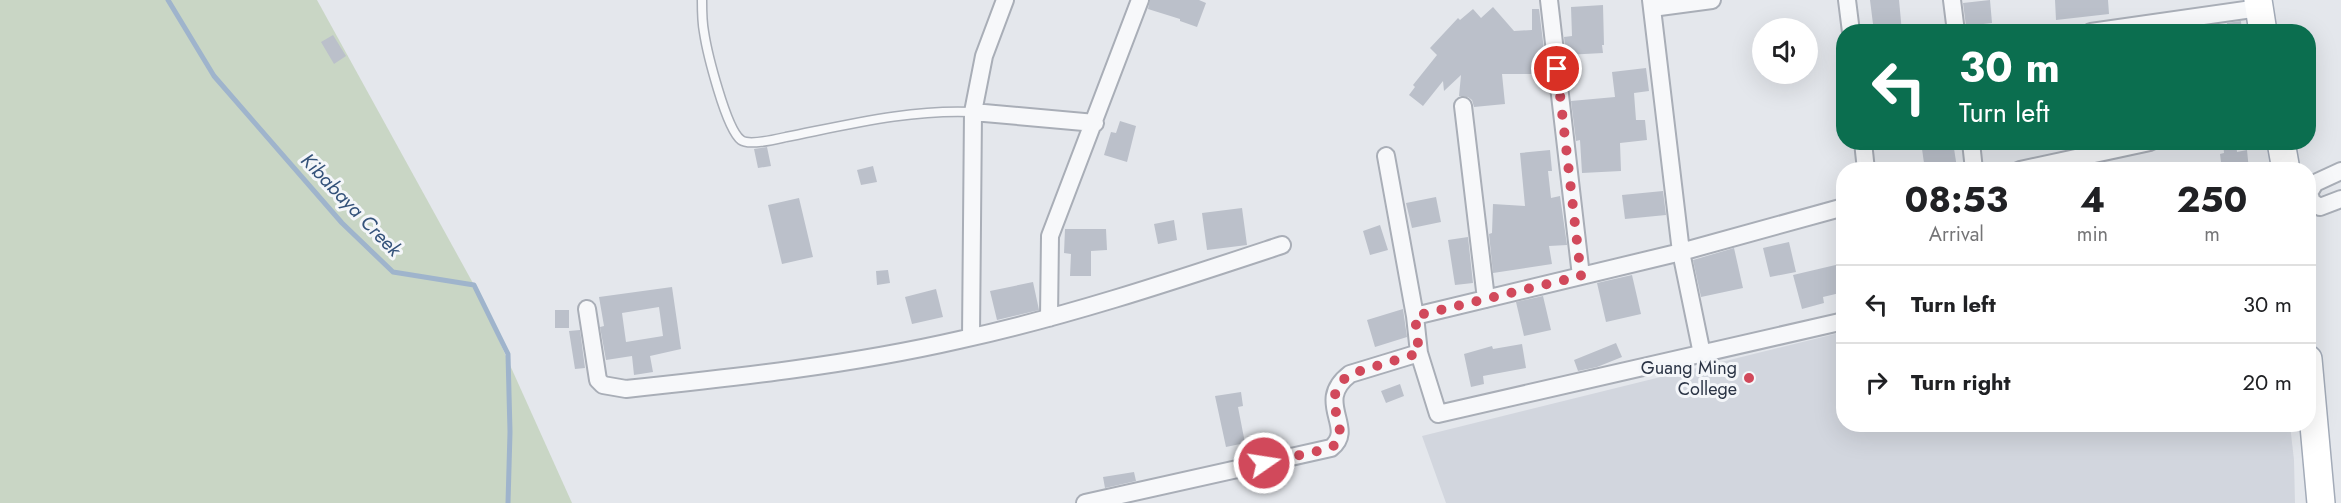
<!DOCTYPE html>
<style>
:root{--surface:#fff;--page:#f2f2f2;--text:#202124;--muted:#757577;--line:#e0e0e0}
body{margin:0;font-family:Jost,sans-serif;background:var(--page);color:var(--text);height:100vh;display:flex;flex-direction:column;font-size:22px;white-space:nowrap}
*{box-sizing:border-box;margin:0}
p{font-size:20px;color:var(--muted)}
.icon{flex:none;width:33px;height:33px;fill:none;stroke:currentColor;stroke-width:2;stroke-linecap:round;stroke-linejoin:round}
.map{position:relative;flex:1;overflow:hidden}
.panel{position:absolute;left:1836px;top:162px;width:480px;height:270px;display:flex;flex-direction:column;background:var(--surface);border-radius:24px;box-shadow:0 6px 24px #0002}
.panel>*{flex:none}
.top-card{position:absolute;left:1836px;top:24px;width:480px;height:126px;border-radius:24px;box-shadow:0 6px 24px #0002;background:#0b6e4f;color:#fff;overflow:hidden}
.buttons{position:absolute;left:1752px;top:18px;display:grid;gap:12px}
.buttons a{display:grid;place-items:center;width:66px;height:66px;border-radius:50%;background:var(--surface);box-shadow:0 6px 24px #0002;font-size:30px}
.pin{position:absolute;display:grid;place-items:center;width:51px;height:51px;color:#fff;margin:-26px;border:3px solid #fff;border-radius:50%;box-shadow:0 2px 6px #0007}
.me{position:absolute;width:66px;margin:-33px;rotate:77deg;stroke-linejoin:round;filter:drop-shadow(0 0 4px #0008)}
.turn{display:flex;align-items:center;gap:21px;height:126px;padding:0 24px;font-size:27px}
.turn .icon{width:78px;height:78px;stroke-width:2.5}
.turn b{display:block;font-size:42px;line-height:51px}
.eta{display:flex;justify-content:space-evenly;align-items:center;height:102px;text-align:center}
.eta b{font-size:36px;font-weight:700;line-height:42px}
ul{padding:0;list-style:none}
li{display:flex;align-items:center;gap:18px;height:78px;padding:0 24px;border-top:2px solid var(--line)}
li div{flex:1}
li b{display:block;font-size:22px}
li em{font-style:normal}
.map>svg:first-child{display:block}
.built{fill:#d2d6de}
.green{fill:#c9d6c5}
.lines{fill:none;stroke-linecap:round;stroke-linejoin:round}
.stream{stroke:#9fb4cc;stroke-width:5}
.building{fill:#bbc0ca;fill-rule:evenodd}
.service-casing{stroke:#a9aeb7;stroke-width:11}
.minor-casing{stroke:#a9aeb7;stroke-width:20}
.primary-casing{stroke:#a3abb8;stroke-width:30}
.service{stroke:#f7f8fa;stroke-width:8}
.minor{stroke:#f7f8fa;stroke-width:16}
.primary{stroke:#fff;stroke-width:27}
.route{stroke:#d1495b;stroke-width:10;stroke-dasharray:0 18}
.poi-dot{fill:#d1495b;stroke:#f4f6f9;stroke-width:2}
.labels{text-anchor:middle;dominant-baseline:central;stroke-width:6;stroke-linejoin:round;paint-order:stroke}
.poi-label{font-size:18px;fill:#2b3445;stroke:#f4f6f9;text-anchor:end}
.water-label{font-size:20px;font-style:italic;fill:#34527a;stroke:#f4f6f9}
</style>
<div class="map">
<svg width="2341" height="503" viewBox="0 0 2341 503">
<rect width="100%" height="100%" fill="#e4e7ec"/>
<path class="built" d="M1843 332 1844 424 2290 425 2294 460 2295 503H1446L1422 436Z"/>
<path class="green" d="M0 0H317L474 285 572 503H0Z"/>
<g class="lines">
<path class="stream" d="M168 0 214 76 342 223 393 272 474 285 508 354 510 432 508 503"/>
</g>
<path class="building" d="M1150 0H1199L1206 3 1197 27 1180 21V19L1148 9Z
M1870 0H1899L1902 32H1874Z
M1990 0 1992 23 1966 26 1963 3Z
M2055 0H2108L2109 14 2056 20Z
M1603 5 1604 45H1602L1603 53 1566 55 1564 37 1572 36 1571 7Z
M1493 7 1514 31 1532 30V9H1539L1547 74H1502L1505 104 1474 107 1472 100 1468 97 1459 96 1461 75 1444 91 1443 81 1423 106 1409 95 1415 87 1413 85 1437 55 1430 48 1458 18 1460 20 1473 9 1481 18Z
M2241 21 2242 32H2228L2227 23Z
M333 35 346 56 334 64 321 42Z
M1646 68 1649 91 1634 93 1636 120H1645L1647 140 1620 143 1621 171 1582 173 1580 140 1576 141 1571 101 1615 97 1612 72Z
M1120 121 1136 126 1127 162 1104 155 1111 132 1116 133Z
M1921 142H1953L1957 168 1925 170Z
M2223 142H2236L2237 152 2247 150 2249 170H2222L2220 154 2224 153Z
M767 147 771 166 758 168 754 149Z
M1550 150 1552 171H1548L1551 198 1560 196 1567 245 1549 246 1552 264 1493 273 1489 234 1492 233 1493 204 1525 206 1520 153Z
M873 166 877 182 861 185 857 170Z
M1663 191 1666 215 1625 219 1622 195Z
M1436 197 1441 222 1412 228 1406 203Z
M799 198 813 257 782 264 768 205Z
M1242 208 1247 245 1207 250 1202 213Z
M1174 220 1177 240 1158 244 1154 224Z
M1380 225 1388 250 1370 255 1363 231Z
M1065 229H1106L1107 250 1091 251V276H1070L1071 254 1064 253Z
M1468 237 1473 283 1455 285 1448 240Z
M1789 242 1796 272 1770 277 1763 248Z
M1734 248 1743 288 1701 297 1693 260Z
M1844 263V292L1823 297 1824 303 1802 309 1793 275Z
M888 270 890 283 877 285 876 271Z
M1632 275 1641 314 1606 322 1597 283Z
M1033 282 1039 310 997 320 990 291Z
M672 287 681 349 650 356 653 372 634 375 632 356 606 360 600 327 604 326 599 297ZM659 307 663 336 626 342 622 313Z
M936 289 943 317 912 324 905 297Z
M1543 296 1551 330 1524 336 1516 302Z
M1403 309 1407 337 1375 347 1367 320Z
M555 310H569V328H555Z
M580 330 585 368 575 369 569 331Z
M1616 343 1622 357 1597 367 1578 371 1574 360Z
M1522 344 1526 368 1483 376 1484 384 1471 387 1464 354 1492 346 1493 349Z
M1400 384 1404 396 1386 403 1381 391Z
M1241 392 1243 406 1238 407 1245 443 1226 447 1215 396Z
M1134 472 1136 481 1105 488 1103 477Z"/>
<g class="lines">
<defs>
<path id="service" d="M702 0C702 11 702 22 704 32 707 52 726 129 741 140 749 146 777 139 786 137 847 125 911 109 973 112"/>
<path id="minor" d="M1549 0 1581 276
M1651 0 1681 252 1702 354
M1847 0 1851 32
M1952 0 1956 32
M1652 8 1712 0
M2091 32 2259 8
M1463 106 1486 299
M973 112 1095 123
M1863 142 1866 170
M1971 142 1974 170
M1386 156 1415 316 1419 353 1438 414 1844 321
M2020 170 2150 142
M2341 171 2315 183 2309 193 2312 202 2320 207 2341 199
M587 309 598 380 603 385 626 389C738 377 850 365 959 340 1069 316 1176 280 1282 245
M1415 316 1681 252 1844 207
M1049 318 1050 236 1140 0
M971 337 973 112 984 56 1005 0
M1085 503 1331 448C1357 428 1313 402 1350 374L1419 353"/>
<path id="primary" d="M2258 0 2263 32
M2281 142 2286 170
M2308 359 2321 503"/>
</defs>
<use href="#service" class="service-casing"/>
<use href="#minor" class="minor-casing"/>
<use href="#primary" class="primary-casing"/>
<use href="#service" class="service"/>
<use href="#minor" class="minor"/>
<use href="#primary" class="primary"/>
</g>
<g class="lines">
<path class="route" d="M1264 463 1331 448C1357 428 1313 402 1350 374L1419 353 1415 316 1581 276 1557 69"/>
</g>
<circle class="poi-dot" cx="1749" cy="378" r="6"/>
<g class="labels">
<g class="poi-label">
<text x="1737" y="368">Guang Ming<tspan x="1737" dy="21">College</tspan></text>
</g>
<g class="water-label">
<text transform="translate(351 205) rotate(46)">Kibabaya Creek</text>
</g>
</g>
</svg>
<div class="buttons">
<a><svg class="icon" aria-label="sound" viewBox="0 0 24 24"><path d="M4 9h4l5-4v14l-5-4H4zM17 9q2 3 0 6"/></svg></a>
</div>
<div class="pin" style="left:1557px;top:69px;background:#d93025"><svg class="icon" aria-label="arrive" viewBox="0 0 24 24"><path d="M6 21V4h12l-3 4 3 4H6"/></svg></div>
<svg class="me" style="left:1264px;top:463px" viewBox="-20 -20 40 40"><circle r="17" fill="#d1495b" stroke="#fff" stroke-width="3"/><path d="M0-11L8 9 0 5-8 9z" fill="#fff"/></svg>
<div class="top-card">
<div class="turn"><svg class="icon" aria-label="left" viewBox="0 0 24 24"><path d="M17 20v-9H6M10 6l-5 5 5 5"/></svg><div><b>30 m</b>Turn left</div></div>
</div>
<section class="panel">
<div class="eta">
<div><b>08:53</b><p>Arrival</p></div>
<div><b>4</b><p>min</p></div>
<div><b>250</b><p>m</p></div>
</div>
<ul>
<li><svg class="icon" aria-label="left" viewBox="0 0 24 24"><path d="M17 20v-9H6M10 6l-5 5 5 5"/></svg><div><b>Turn left</b></div><em>30 m</em></li>
<li><svg class="icon" aria-label="right" viewBox="0 0 24 24"><path d="M7 20v-9h11M14 6l5 5-5 5"/></svg><div><b>Turn right</b></div><em>20 m</em></li>
</ul>
</section>
</div>
